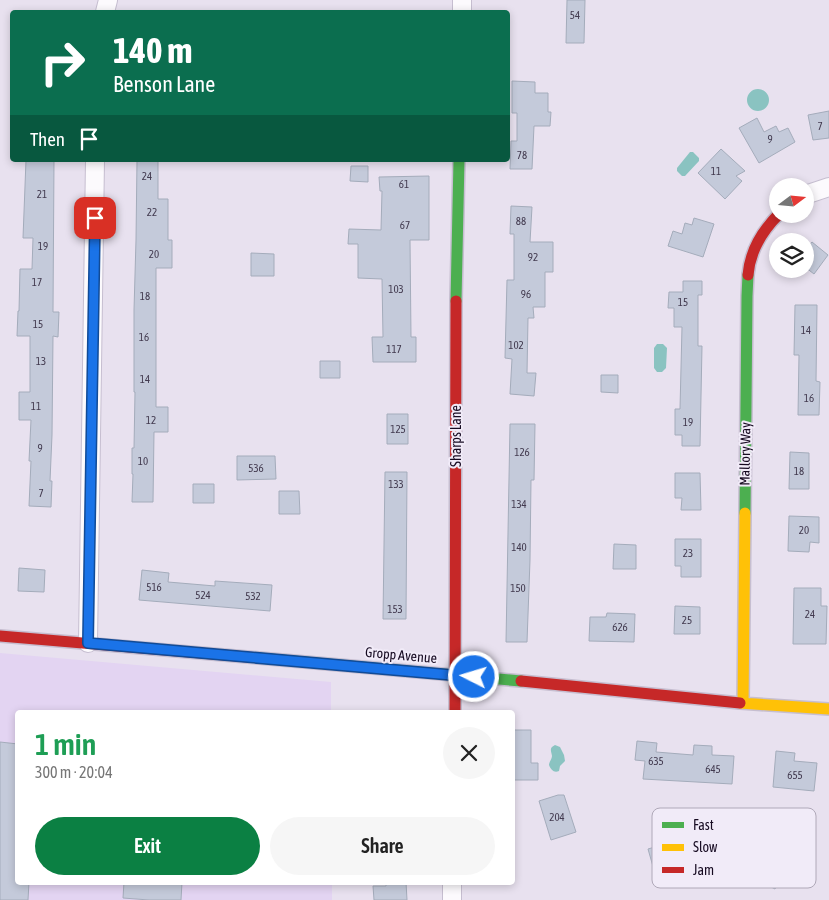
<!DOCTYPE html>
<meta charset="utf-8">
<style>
:root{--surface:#fff;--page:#f6f6f6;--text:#222;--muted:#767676;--accent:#0b8043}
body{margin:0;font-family:"Asap Condensed",sans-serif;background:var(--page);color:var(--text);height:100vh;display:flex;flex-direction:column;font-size:19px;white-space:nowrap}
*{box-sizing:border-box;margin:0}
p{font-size:16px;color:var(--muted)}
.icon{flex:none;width:28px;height:28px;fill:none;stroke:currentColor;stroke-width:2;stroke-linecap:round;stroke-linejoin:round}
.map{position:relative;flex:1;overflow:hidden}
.sheet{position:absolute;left:15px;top:710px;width:500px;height:175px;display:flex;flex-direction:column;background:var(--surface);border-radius:5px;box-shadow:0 2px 8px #0003}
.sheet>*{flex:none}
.hud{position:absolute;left:10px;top:10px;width:500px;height:152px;border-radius:5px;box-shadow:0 2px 8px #0003;background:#0b6e4f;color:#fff;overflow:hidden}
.needle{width:32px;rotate:74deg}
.controls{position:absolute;left:769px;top:178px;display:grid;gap:10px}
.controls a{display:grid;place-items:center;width:45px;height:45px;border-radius:50%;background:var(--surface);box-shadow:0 2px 8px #0003;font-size:25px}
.pin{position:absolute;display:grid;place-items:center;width:42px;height:42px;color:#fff;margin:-21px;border-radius:10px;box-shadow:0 2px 8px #0006}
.me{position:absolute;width:55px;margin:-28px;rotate:275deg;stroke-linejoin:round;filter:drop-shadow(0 0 4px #0008)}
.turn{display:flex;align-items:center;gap:18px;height:105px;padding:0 20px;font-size:22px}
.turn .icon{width:65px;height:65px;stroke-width:2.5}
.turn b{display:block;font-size:35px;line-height:42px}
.then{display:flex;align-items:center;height:48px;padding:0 20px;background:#0003;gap:10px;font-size:19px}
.round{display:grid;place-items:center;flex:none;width:52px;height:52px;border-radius:26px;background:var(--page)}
.summary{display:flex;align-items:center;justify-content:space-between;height:85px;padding:0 20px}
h1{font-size:30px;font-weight:600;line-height:38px;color:#1e9e55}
.action{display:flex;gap:10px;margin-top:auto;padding:10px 20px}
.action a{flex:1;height:58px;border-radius:30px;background:var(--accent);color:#fff;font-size:20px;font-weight:600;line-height:58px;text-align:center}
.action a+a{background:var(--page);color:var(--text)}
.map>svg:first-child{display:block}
.built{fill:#e3d4f2}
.water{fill:#8ac3c1}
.building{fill:#c4cada;stroke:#a4acbb}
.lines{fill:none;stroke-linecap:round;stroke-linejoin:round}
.street-casing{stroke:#c6bed0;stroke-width:20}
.fast-casing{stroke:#c6bed0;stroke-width:14}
.slow-casing{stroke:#c6bed0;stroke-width:14}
.jam-casing{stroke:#c6bed0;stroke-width:14}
.street{stroke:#fcfafd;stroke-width:18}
.fast{stroke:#4caf50;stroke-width:11}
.slow{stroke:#ffc107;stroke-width:11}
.jam{stroke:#c62828;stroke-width:11}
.route-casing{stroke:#114b97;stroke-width:12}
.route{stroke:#1a73e8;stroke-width:9}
.labels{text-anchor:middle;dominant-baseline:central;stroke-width:4;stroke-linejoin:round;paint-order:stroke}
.number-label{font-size:11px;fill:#423a4f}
.street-label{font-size:14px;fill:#160a21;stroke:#f1ebf8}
.key{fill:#f1ebf8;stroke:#afa8b8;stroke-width:1}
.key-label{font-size:14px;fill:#160a21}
</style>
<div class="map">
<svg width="829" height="900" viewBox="0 0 829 900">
<rect width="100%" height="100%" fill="#e8e1ef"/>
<path class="built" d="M0 653 331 682V712H18V882L332 883V900H0Z"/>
<path class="water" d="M747 100a11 11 0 1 1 22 0a11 11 0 1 1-22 0Z
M690 152H693L699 158V161L685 176H682L677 171V168Z
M657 344H663L667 348 666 368 662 372H657L654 368V348Z
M555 745 560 747 564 755 565 761 560 766 559 771C554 773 551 770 549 765 549 762 552 759 552 756 551 750 549 748 555 745Z"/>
<path class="building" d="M567 0H585L584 43H566Z
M512 81 535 82V93H548V112H551L550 126H534L532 169H510L511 141H517V113H512Z
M829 111V138L813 140 808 115Z
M757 118 764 132 776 126 779 132 788 128 795 142 759 163 739 128Z
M721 149 745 171 736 176 742 181 725 199 698 173Z
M26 160H54L53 312H59L58 337 53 336 52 435 50 481H52L51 507 29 506 31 461H29L31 420H19V392H30V336H17L18 311H19L20 269H32L33 238H23Z
M137 160H158V199H168V240H172V268H156V407H168V432H154L153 502H132L133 474H132V448H134L135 392H134V310L136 240Z
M351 166H368V182L350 181Z
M429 176V240H410L411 337H416V362H373L372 337H383L382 279 358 278V244H348L349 229 381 230 382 191H380L379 177Z
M511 206 532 207 530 242H553V272H545V307H533L534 318H528L527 373H536L534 396 510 394 512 359 505 358 507 280H514V234H510Z
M694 218 714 224 703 257 668 246 673 231 682 234 685 223 692 225Z
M812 242 828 255 814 274 805 267V250Z
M251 253 274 254V276H251Z
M683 281H702V295H698V346H702L700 446H682V435H675V409H680L682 327H674V308H668L669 292H683Z
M795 305H817L816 381 820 382 819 415H798L799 355H794Z
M320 361H340V378H320Z
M601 375H618V393L601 392Z
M387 414H408V444H387Z
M510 424H535L534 480H531L530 560 527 642H506Z
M790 452 809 453V489H789Z
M237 456H275L276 479 237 480Z
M385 472H407L406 619H383Z
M675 473H700L701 510H681L682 498H675Z
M193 484H214V503H193Z
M279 491H299L300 514H279Z
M789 516 819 517V543L810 542 809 552 788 551Z
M675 539H701V577H681V566H675Z
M614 544 636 545V569H613Z
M19 568 45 570 44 592 18 591Z
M142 570 169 573 168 582 215 586V581L272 585 270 611 139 600Z
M794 588H821V606H827L826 644H793Z
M675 606 700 607V634H674Z
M607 613 635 614 634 642 589 641 590 617H606Z
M512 730H531V763H538V780H512Z
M637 741 657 743 656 752 693 755 694 745 712 746V755L734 756 732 784 643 779 645 761 635 760Z
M0 742 18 744V882H29L28 900H0Z
M776 751 795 753 794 761 817 763 814 791 773 787Z
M558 795H564L576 832 551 840 539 801Z
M689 837 696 863 675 869 678 879 658 884 648 849Z
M750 845 788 866 775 889 754 878 749 886 733 877Z
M124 882H182L181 900H149L123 898Z
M386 882H406L407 900H374L373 886H386Z"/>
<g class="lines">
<defs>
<path id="street" d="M105 12 108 0
M462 12V0
M805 195 829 187
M88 643 95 160
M452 900V882"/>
<path id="fast" d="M456 301 459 160
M745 513 747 296 748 275
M259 658 521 681"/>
<path id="slow" d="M740 703 829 709
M743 703 745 513"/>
<path id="jam" d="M748 275C750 251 762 231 779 214
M0 636 259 658
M521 681 740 703
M455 712 456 301"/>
</defs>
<use href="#street" class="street-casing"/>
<use href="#fast" class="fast-casing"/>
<use href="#slow" class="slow-casing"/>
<use href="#jam" class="jam-casing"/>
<use href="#street" class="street"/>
<use href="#fast" class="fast"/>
<use href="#slow" class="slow"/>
<use href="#jam" class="jam"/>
</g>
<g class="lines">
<defs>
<path id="route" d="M95 218 88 643 474 677"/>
</defs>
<use href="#route" class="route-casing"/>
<use href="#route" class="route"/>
</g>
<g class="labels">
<g class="number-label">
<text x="575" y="15">54</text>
<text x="820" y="126">7</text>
<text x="770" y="139">9</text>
<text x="522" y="155">78</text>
<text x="716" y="171">11</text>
<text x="147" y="176">24</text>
<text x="404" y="184">61</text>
<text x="42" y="194">21</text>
<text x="152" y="212">22</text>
<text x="521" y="221">88</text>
<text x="405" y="225">67</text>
<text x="43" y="246">19</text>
<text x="154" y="254">20</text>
<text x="533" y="257">92</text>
<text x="37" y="282">17</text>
<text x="396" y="289">103</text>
<text x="526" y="294">96</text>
<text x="145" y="296">18</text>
<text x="683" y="302">15</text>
<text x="38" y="324">15</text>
<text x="806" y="330">14</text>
<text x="144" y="337">16</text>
<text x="516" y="345">102</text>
<text x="394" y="349">117</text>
<text x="41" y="361">13</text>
<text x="145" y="379">14</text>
<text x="809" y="398">16</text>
<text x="36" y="406">11</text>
<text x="151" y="420">12</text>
<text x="688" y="422">19</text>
<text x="398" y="429">125</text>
<text x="40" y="448">9</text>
<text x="522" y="452">126</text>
<text x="143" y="461">10</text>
<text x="256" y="468">536</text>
<text x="799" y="471">18</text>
<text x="396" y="484">133</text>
<text x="41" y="493">7</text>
<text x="519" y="504">134</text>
<text x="804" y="530">20</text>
<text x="519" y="547">140</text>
<text x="688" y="553">23</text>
<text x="154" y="587">516</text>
<text x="518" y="588">150</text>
<text x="203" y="595">524</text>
<text x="253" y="596">532</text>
<text x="395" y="609">153</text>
<text x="810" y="614">24</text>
<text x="687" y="620">25</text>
<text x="620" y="627">626</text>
<text x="656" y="761">635</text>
<text x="713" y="769">645</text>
<text x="795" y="775">655</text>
<text x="557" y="817">204</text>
</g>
<g class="street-label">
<text transform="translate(456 436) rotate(-90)">Sharps Lane</text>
<text transform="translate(745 454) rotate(-89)">Mallory Way</text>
<text transform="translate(401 655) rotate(5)">Gropp Avenue</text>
</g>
</g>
<rect x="652" y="808" width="164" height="80" rx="8" class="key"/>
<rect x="662" y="822" width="22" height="6" fill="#4caf50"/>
<rect x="662" y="844" width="22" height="7" fill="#ffc107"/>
<rect x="662" y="867" width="22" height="6" fill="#c62828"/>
<g class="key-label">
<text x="693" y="830">Fast</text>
<text x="693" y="852">Slow</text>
<text x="693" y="875">Jam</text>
</g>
</svg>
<div class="controls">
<a><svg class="needle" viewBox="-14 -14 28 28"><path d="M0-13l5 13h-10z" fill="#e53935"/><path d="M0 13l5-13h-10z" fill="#767676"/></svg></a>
<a><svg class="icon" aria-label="layers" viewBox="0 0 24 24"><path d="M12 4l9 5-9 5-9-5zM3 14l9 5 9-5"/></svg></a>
</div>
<div class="pin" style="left:95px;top:218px;background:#d93025"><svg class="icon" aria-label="arrive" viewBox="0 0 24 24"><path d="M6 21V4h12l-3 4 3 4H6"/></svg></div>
<svg class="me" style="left:474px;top:677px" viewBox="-20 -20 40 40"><circle r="17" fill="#1a73e8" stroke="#fff" stroke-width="3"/><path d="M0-11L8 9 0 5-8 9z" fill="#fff"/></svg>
<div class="hud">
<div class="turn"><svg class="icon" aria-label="right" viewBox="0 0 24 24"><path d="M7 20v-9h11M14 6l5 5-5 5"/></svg><div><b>140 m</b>Benson Lane</div></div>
<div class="then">Then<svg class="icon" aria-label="arrive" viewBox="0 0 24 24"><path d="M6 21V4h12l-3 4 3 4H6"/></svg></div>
</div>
<section class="sheet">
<div class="summary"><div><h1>1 min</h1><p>300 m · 20:04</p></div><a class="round"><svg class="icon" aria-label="close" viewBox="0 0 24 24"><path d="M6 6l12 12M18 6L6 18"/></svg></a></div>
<div class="action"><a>Exit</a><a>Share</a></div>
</section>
</div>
